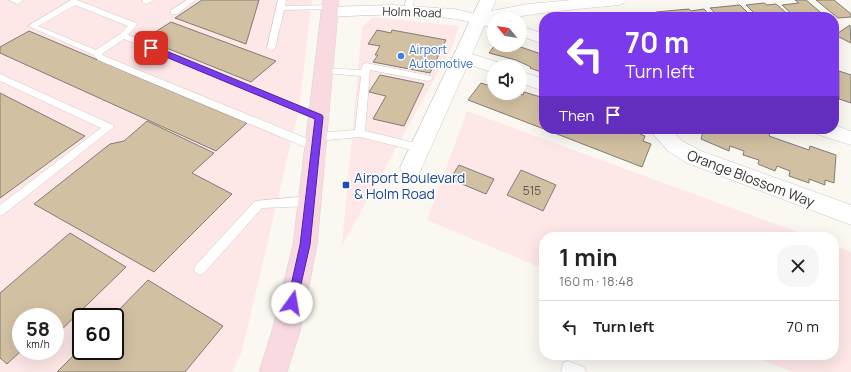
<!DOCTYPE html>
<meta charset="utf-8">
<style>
:root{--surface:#fff;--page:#f6f6f6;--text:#222;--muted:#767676;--line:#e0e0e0}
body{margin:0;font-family:Manrope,sans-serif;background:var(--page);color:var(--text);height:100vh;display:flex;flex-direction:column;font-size:15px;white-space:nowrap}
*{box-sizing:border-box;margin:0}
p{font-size:13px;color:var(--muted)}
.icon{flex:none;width:22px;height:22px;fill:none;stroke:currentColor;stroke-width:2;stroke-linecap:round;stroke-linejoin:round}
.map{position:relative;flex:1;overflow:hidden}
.panel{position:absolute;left:539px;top:232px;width:300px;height:128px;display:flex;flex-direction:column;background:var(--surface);border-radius:16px;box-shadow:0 4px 16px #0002}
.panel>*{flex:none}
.top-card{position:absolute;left:539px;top:12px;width:300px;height:122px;border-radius:16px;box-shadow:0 4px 16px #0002;background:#7c3aed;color:#fff;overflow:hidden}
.needle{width:26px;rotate:300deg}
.buttons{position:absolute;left:487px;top:12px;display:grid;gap:8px}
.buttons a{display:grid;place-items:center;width:40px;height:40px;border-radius:50%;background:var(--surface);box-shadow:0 4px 16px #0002;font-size:20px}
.speed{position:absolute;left:12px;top:308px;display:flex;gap:8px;font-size:20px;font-weight:700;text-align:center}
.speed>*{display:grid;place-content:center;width:52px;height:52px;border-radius:50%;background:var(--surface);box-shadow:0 4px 16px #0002;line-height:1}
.speed small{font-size:10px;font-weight:400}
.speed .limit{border:2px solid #111;border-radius:6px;background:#fff;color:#111}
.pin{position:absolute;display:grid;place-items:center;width:34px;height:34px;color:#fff;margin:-17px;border-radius:8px;box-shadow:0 2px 6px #0006}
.me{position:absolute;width:44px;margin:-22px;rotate:13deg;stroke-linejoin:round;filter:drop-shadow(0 0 3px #0008)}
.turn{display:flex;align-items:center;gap:14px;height:84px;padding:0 20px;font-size:18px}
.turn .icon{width:52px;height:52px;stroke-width:2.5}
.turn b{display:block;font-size:28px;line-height:34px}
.then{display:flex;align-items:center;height:38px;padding:0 20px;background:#0003;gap:8px;font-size:15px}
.round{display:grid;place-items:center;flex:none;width:42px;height:42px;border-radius:16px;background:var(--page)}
.overview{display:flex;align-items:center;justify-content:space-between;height:68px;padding:0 20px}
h1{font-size:24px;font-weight:700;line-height:30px}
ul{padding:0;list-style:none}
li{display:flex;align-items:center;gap:12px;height:52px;padding:0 20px;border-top:1px solid var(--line)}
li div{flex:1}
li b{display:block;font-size:15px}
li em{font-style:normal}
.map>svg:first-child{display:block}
.industrial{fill:#fee8e7;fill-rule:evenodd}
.building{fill:#d2c0a2;stroke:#807c77}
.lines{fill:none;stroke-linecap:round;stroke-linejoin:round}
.service-casing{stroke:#cecac4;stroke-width:1}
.minor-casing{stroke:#cecac4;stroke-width:1}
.tertiary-casing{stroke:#cecac4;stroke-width:1}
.primary-casing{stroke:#d6d6d5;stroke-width:1}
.service{fill:#fff;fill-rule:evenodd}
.minor{fill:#fff;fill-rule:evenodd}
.tertiary{fill:#fff;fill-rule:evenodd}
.primary{fill:#f8dae0;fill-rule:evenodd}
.route{fill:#7c3aed;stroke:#51269a}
.shop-dot{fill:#3f7fe0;stroke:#fff;stroke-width:1.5}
.transit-dot{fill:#1a4fb4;stroke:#fff;stroke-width:1.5}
.labels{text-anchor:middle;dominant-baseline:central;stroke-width:3;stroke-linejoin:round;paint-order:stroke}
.far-street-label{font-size:12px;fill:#33322f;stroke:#fff}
.far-shop-label{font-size:12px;fill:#366cbe;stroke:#fff;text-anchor:start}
.number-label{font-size:12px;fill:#5b564c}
.transit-label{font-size:14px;fill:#164399;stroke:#fff;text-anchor:start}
.street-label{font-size:14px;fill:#33322f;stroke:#fff}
</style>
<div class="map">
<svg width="851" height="372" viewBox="0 0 851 372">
<rect width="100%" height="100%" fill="#fbf7f1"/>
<path class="industrial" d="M0 0H312L299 108 242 351 232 372H0ZM21 317H55V351H21ZM81 317H115V351H81Z
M373 17 459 26 453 45 342 246 362 27Z
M467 111 811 237H544V269L427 220Z
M834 245 851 252V372H792L751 355H834Z"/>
<path class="building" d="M202 0H259L246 44 175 18Z
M795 0H806L826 17H795L782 5 799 3Z
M816 0H834L851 14V17L838 18Z
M764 3 767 5 776 4 791 17H758L746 5Z
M740 5 750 15 738 16 740 17H719L710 8Z
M689 9 691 11 704 9 711 17H660L656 12Z
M171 22 276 61 251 82 144 39Z
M850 25 851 43 835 35Z
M377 30 391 33 392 30 446 40 430 73 373 62 378 55H375L380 46 368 44Z
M29 31 247 123 216 151 0 53V47Z
M495 45H515L544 55V67L541 72 530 68 531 67 516 60 489 53Z
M839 71 851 75V103L839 99Z
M380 75 424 84 404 126 373 119 386 96 369 92Z
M490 81 494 82V93H516L523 95 524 92 544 98V129L468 100 481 83 487 85Z
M0 93 85 136 0 198Z
M147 121 214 153 192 173 232 194 154 272 34 204 110 144 124 141Z
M544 129H625L624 132 629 134 631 130 645 136 643 141 651 144 642 167Z
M696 129H758L770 133 769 136 809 150 810 146 836 155 834 183 825 180V185L809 179V183L789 176 790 171 777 166 775 171 758 164 759 160 743 155 744 151 730 146 729 151 701 139 703 131Z
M459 165 494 179 486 194 450 179Z
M521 170 556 185 543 211 507 195Z
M70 233 126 267 55 336V317H21V351L7 364 0 358V293Z
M148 280 223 326 185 372H57L81 348V351H115V317H112Z"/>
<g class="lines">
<defs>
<path id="service" d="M9 0H24L17 4Z
M71 0H77L136 23 137 25 128 35 322 115 324 117 322 119H316L124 39 102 54 104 56 320 144 321 147 320 150H312L98 60 94 55 28 26ZM75 5 128 26 120 34 96 50 38 26Z
M143 0H154L146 4 142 2Z
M187 0H196L177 14H171V10Z
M278 0H286L285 6 330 5 334 7 330 9 284 10 275 48 271 51 267 48Z
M406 0H414L412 11 408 13 404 11Z
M366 63 431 76 433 78 431 80 428 81 370 70 365 131 424 145 425 148 424 151 420 152 360 137 317 141 313 140 312 137 313 134 317 133 355 130 361 76 324 73 320 70 321 68 361 70 363 64Z
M0 74 113 125 114 127 4 214 0 216V205L101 128 0 81Z
M310 196 314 198 316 201 314 204 310 206 262 208 204 273 200 275 196 273 194 269 196 265 255 201Z
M568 361 584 367 586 372H561L563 363Z"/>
<path id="minor" d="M480 0H496L491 11 528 4 572 0H627L624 3 619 5C574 9 528 14 486 22L472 54 500 63 503 67H494V73L468 64 419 174 411 176 403 174 400 168Z
M520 71 544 79V91L520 83Z
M649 129H671L682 141 701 151 851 205V225L687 163 668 151Z"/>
<path id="tertiary" d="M392 5 454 9 497 19H494V28C481 25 468 21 455 19 414 12 371 15 330 17L324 15 322 12 324 9 330 7Z
M520 26 544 34V44L520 36Z
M834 125 851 131V145L816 134 813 129H834Z"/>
<path id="primary" d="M323 0H339L317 245 300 331 287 372H259L272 331 293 245Z"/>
</defs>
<use href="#service" class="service-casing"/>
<use href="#minor" class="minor-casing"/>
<use href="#tertiary" class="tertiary-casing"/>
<use href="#primary" class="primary-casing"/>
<use href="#service" class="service"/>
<use href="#minor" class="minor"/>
<use href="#tertiary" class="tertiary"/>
<use href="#primary" class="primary"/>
</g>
<path class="route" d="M149 46H154L322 115 323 117 310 245 296 306 292 308 289 306 287 303 300 245 315 119 149 50Z"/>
<circle class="shop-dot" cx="401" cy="56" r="4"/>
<rect class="transit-dot" x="342" y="181" width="8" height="8" rx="2"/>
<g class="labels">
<g class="far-street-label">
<text transform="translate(412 12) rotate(2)">Holm Road</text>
</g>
<g class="far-shop-label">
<text x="409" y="49">Airport<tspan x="409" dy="14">Automotive</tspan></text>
</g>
<g class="number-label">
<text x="532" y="190">515</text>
</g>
<g class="transit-label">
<text x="354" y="177">Airport Boulevard<tspan x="354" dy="16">&amp; Holm Road</tspan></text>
</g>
<g class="street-label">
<text transform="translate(751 178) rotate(21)">Orange Blossom Way</text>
</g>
</g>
</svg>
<div class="buttons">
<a><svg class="needle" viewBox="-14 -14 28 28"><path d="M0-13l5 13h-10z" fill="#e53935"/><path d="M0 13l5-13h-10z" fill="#767676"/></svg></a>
<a><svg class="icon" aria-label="sound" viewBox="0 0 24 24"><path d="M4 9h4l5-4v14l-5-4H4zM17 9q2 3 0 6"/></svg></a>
</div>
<div class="speed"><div>58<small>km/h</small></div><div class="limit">60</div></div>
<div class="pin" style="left:151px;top:48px;background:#d93025"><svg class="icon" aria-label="arrive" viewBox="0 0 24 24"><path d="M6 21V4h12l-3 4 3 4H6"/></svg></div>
<svg class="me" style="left:292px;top:303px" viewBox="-20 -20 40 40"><circle r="19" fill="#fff"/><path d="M0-13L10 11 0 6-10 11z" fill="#7c3aed"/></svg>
<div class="top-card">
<div class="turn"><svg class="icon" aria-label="left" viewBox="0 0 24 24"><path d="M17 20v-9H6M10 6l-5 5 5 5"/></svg><div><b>70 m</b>Turn left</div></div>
<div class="then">Then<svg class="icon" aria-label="arrive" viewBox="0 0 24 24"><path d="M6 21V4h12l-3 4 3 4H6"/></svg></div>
</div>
<section class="panel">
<div class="overview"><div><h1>1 min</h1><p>160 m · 18:48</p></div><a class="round"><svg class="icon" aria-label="close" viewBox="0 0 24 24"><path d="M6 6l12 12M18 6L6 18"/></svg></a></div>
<ul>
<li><svg class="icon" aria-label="left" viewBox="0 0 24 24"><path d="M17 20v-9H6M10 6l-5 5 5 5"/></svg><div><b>Turn left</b></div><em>70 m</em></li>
</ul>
</section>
</div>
